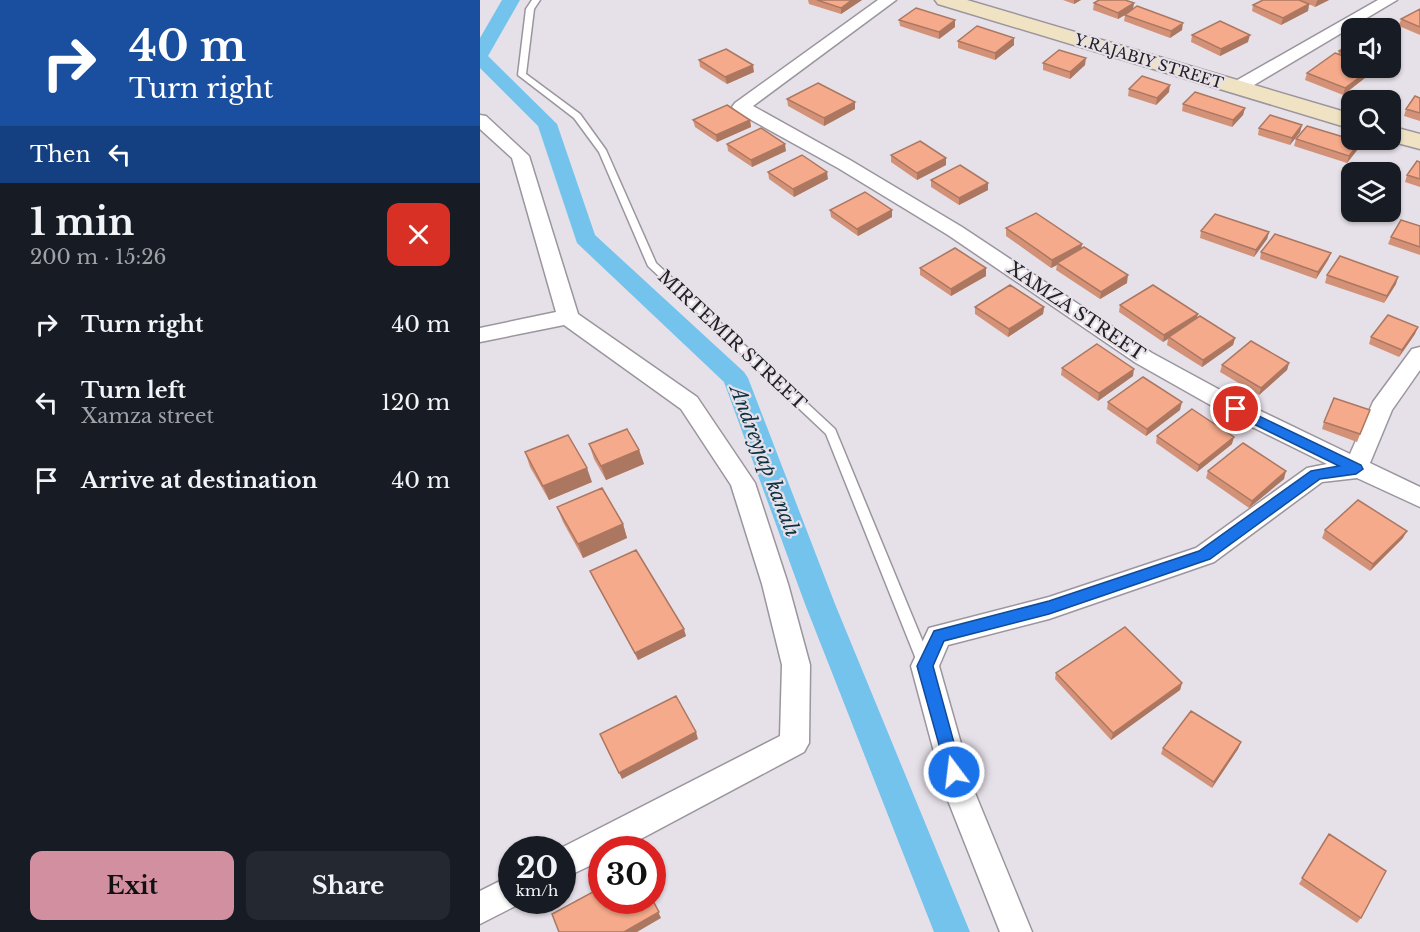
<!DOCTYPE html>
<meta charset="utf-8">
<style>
:root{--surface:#171b24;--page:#242831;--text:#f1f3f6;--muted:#9ea1a6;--accent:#d28fa0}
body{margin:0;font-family:"Libre Baskerville",serif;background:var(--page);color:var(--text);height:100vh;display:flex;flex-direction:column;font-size:22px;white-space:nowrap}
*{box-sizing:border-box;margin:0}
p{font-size:20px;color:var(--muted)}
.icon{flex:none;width:33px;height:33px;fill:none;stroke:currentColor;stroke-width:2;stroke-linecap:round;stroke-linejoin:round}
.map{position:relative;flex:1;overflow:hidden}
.panel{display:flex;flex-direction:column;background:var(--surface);width:480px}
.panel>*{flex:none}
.hud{background:#1a4fa0;color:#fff;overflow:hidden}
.controls{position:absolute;left:861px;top:18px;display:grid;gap:12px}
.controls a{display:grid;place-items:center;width:60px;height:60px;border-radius:12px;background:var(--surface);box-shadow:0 2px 4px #0004;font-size:30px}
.speed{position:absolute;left:18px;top:836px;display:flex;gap:12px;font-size:30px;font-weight:700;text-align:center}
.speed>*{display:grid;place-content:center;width:78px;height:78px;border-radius:50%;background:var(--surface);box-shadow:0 2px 4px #0004;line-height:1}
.speed small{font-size:15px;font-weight:400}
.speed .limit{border:9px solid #d22;background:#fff;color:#111}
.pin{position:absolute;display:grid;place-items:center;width:51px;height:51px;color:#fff;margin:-26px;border:3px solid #fff;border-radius:50%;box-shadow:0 2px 6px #0007}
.me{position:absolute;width:66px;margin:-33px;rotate:345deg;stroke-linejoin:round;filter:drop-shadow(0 0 4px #0008)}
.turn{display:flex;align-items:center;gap:21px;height:126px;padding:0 30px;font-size:27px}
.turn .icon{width:78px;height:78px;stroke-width:2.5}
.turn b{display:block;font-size:42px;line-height:51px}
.then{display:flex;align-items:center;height:57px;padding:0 30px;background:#0003;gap:12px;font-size:22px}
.round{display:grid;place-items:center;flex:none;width:63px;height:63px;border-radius:12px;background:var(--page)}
.head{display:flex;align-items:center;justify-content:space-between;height:102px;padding:0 30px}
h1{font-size:36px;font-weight:700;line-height:45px}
.primary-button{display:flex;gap:12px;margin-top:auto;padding:12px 30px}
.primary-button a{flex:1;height:69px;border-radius:12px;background:var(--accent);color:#111;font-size:24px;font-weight:700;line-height:69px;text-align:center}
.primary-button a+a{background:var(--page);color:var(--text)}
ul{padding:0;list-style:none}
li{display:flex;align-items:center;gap:18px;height:78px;padding:0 30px}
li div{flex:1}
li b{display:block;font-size:22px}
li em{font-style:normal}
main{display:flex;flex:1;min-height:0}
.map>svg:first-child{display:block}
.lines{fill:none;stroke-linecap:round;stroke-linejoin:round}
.canal{fill:#73c3ed;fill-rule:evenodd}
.lane-casing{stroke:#9b959d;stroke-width:3}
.street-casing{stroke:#9b959d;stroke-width:3}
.secondary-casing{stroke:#9b959d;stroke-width:3}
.lane{fill:#fff;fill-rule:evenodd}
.street{fill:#fff;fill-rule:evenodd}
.secondary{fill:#f0e3c4;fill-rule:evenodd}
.wall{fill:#d39278}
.shaded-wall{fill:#ac7761}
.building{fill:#f5aa8b;stroke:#ac7761;stroke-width:1.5}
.route{fill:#1a73e8;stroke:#114b97;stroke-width:1.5}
.labels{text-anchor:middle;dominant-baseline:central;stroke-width:4.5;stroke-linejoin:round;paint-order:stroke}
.far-street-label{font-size:15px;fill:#232124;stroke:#e6e0e8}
.street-label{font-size:18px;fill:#232124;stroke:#e6e0e8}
.water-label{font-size:20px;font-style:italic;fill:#0d3243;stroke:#e6e0e8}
</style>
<main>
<section class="panel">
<div class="hud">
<div class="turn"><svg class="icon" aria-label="right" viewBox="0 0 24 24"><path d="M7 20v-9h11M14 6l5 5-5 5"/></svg><div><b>40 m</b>Turn right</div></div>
<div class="then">Then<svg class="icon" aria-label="left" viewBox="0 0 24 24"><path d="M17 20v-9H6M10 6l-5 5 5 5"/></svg></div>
</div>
<div class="head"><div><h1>1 min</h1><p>200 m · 15:26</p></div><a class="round" style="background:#d93025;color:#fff"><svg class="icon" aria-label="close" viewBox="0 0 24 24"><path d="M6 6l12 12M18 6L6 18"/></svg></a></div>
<ul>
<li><svg class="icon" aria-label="right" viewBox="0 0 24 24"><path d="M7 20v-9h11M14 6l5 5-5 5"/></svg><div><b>Turn right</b></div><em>40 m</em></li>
<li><svg class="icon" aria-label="left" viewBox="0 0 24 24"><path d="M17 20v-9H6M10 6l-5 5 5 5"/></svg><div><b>Turn left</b><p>Xamza street</p></div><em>120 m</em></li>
<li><svg class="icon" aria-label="arrive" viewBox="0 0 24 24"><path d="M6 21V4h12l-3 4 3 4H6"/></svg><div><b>Arrive at destination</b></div><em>40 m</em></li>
</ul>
<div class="primary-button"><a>Exit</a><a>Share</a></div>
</section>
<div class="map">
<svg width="940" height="932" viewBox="0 0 940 932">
<rect width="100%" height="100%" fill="#e6e0e8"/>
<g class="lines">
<path class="canal" d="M22 0H40L8 56 77 124 115 235 264 372 268 378 355 604 490 932H454L325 604 244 382 97 243 58 126 0 68V38Z"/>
<defs>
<path id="lane" d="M52 0H60L54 9 46 74 100 114 126 150 176 263 355 429 452 664 450 668 445 670 440 668 438 664 346 434 168 266 119 152 94 118 38 75 46 9Z"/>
<path id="street" d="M398 0H416L273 106 370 160 482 227 672 353 764 403 870 454 893 402 932 349 940 347V370L912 410 890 463 940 487V507L877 478 842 482 734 562 569 619 468 645 459 666 495 793 552 932H520L465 793 431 666 449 628 569 597 716 548 827 468 847 464 748 415 656 363 468 235 358 168 255 111 252 107 255 103Z
M898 0H917L764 91H752L750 87 752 83Z
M0 115 6 116 49 156 98 314 217 397 275 483 308 584 330 665 329 743 324 752 142 849H122V860L82 879V849H79L300 736 302 665 282 584 251 485 201 409 84 325 0 342V328L76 312 32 158 0 129Z
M32 875V900H44L43 902 0 924V891Z"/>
<path id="secondary" d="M455 0H487L872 114V129L458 4Z
M910 126 940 134V149L906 140H910Z"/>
</defs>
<use href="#lane" class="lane-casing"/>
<use href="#street" class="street-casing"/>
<use href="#secondary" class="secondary-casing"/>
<use href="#lane" class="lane"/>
<use href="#street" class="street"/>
<use href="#secondary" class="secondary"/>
</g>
<path class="wall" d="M328 0H382L361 14 329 4Z
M583 0H601L594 4Z
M783 0H849L835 7 829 4 828 11 801 25 772 11 773 5Z
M614 3 653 9 702 30 690 38 644 21 645 15 638 19 613 10Z
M940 9V35L919 26 921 19Z
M419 20H475V27L459 39 420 26Z
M712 35 768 42 740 56 711 42Z
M478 41 534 45 515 60 478 48Z
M872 43V68H902L894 73 891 72 890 74 863 95 825 80 827 73 858 54 859 51Z
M219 60 274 72 247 84 220 67Z
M563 63 605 65 590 79 563 70Z
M649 89 689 92 676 105 648 96Z
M940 98V121L924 116 926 109Z
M307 99 375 102V109L344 126 308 106Z
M703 104 765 108 763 115 752 127 702 111Z
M213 120H270L271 127 237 142 215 127Z
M822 125 820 132 810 145 778 135 779 128Z
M816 139 878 149 867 163 814 146Z
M247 144 306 151 272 167 248 151Z
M411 155 466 158V165L437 180 411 162Z
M940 162V187L925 182 927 175Z
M288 172 348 179 314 197 289 179Z
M451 180 508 190 479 205 451 187Z
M350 210H412V217L378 236 351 217Z
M940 226V255L908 244 911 237Z
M526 228 602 249 647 283 620 299 576 270 577 265 571 268 526 236Z
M721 231 789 232 787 239 774 257 720 238Z
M781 252 851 253 848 260 836 279 780 259Z
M440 268 506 276 471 296 440 275Z
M847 275 916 284 904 303 845 283Z
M640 305 717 319 755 338 753 345 722 367 687 345 688 339 683 342 639 312Z
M495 307H564L563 314 528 337 495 314Z
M935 334 919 357 889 344 891 337Z
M809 363 807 370 779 395 740 372 742 365Z
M582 368 653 376 618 401 581 375Z
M628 402 700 410 666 436 627 409Z
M890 410 877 442 842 429 844 422Z
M677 436 752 444 717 472 676 443Z
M109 444 159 450 164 464 126 480 114 459Z
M45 452 112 482 69 500 50 467Z
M728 471 804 479 769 508 726 478Z
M77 507 143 524 147 538 103 558 83 522Z
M845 530 923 538 890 571 842 538Z
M110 571 206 636 158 660 113 578Z
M576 673 702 683 700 690 631 740 575 679Z
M761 742 758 749 732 788 681 754 683 748Z
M849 834 881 918 877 923 819 884Z"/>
<path class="shaded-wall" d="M372 0H382L361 14V8Z
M594 0H601L594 4Z
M838 0H849L835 7 837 1Z
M654 3 653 10 638 19V13Z
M829 4 828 11 801 25 803 18Z
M475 20V27L459 39V32Z
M703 23 702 30 690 38 691 31Z
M770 35 768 42 740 56 741 49Z
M534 38V45L515 60V53Z
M919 51 917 58 910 62V57Z
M606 58 605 65 590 79V72Z
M273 65 274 72 247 84 245 77Z
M892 68 890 74 863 95 865 88Z
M896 68H902L894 73Z
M690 85 689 92 676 105 677 98Z
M375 102V109L344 126V118Z
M765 108 763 115 752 127 753 120Z
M270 120 271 127 237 142 236 135Z
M822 125 820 132 810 145 812 138Z
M880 142 878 149 867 163 869 156Z
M305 144 306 151 272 167 271 160Z
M466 158V165L437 180V173Z
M347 172 348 179 314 197 313 189Z
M508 183V190L479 205V198Z
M412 210V217L378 236 377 229Z
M789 232 787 239 774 257 776 250Z
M602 244 601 251 577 263V265L571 268 572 260Z
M851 253 848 260 836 279 838 272Z
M506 268V276L471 296V289Z
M648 275 647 283 620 299 621 292Z
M918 277 916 284 904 303 907 296Z
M564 307 563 314 528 337 529 329Z
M718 314 716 321 683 342 684 335Z
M938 327 935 334 919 357 922 350Z
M755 338 753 345 722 367 723 360Z
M809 363 807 370 779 395 781 388Z
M654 369 653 376 618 401 619 393Z
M702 402 700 410 666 436 667 429Z
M754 437 752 444 717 472 719 465Z
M159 450 164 464 126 480 121 466Z
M107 468 112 482 69 500 63 486Z
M806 471 804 479 769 508 772 501Z
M143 524 147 538 103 558 98 544Z
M927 531 923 538 890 571 893 564Z
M204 629 206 636 158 660 155 653Z
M702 683 700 690 631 740 633 733Z
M216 732 218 739 142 779 139 773Z
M761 742 758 749 732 788 734 782Z
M172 899 181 918 157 932H144Z"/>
<path class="building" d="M337 0H372L361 8Z
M619 0H645L654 3 638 13 614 3Z
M783 0H819L829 4 803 18 773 5Z
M657 6 703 23 691 31 645 15Z
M436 8 475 20 459 32 419 20Z
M940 9V27L921 19Z
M740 21 770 35 741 49 712 35Z
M497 26 534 38 515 53 478 41Z
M872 43V57L859 51Z
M910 47 919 51 910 57Z
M246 49 273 65 245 77 219 60Z
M579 50 606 58 590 72 563 63Z
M855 53 872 59V68H892L865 88 827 73Z
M662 76 690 85 677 98 649 89Z
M338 83 375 102 344 118 307 99Z
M715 92 765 108 753 120 703 104Z
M935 96 940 98V113L926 109Z
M247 105 270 120 236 135 213 120Z
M790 115 822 125 812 138 779 128Z
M827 126 880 142 869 156 816 139Z
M281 128 305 144 271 160 247 144Z
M440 141 466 158 437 173 411 155Z
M322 155 347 172 313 189 288 172Z
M937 161 940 162V179L927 175Z
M480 165 508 183 479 198 451 180Z
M385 192 412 210 377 229 350 210Z
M556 213 602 244 572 260 526 228Z
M735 214 789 232 776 250 721 231Z
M921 220 940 226V247L911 237Z
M795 234 851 253 838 272 781 252Z
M604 247 648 275 621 292 577 263Z
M475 248 506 268 471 289 440 268Z
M860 256 918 277 907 296 847 275Z
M530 285 564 307 529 329 495 307Z
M673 285 718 314 684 335 640 305Z
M908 315 938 327 922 350 891 337Z
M720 316 755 338 723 360 689 337Z
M771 341 809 363 781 388 742 365Z
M617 344 654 369 619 393 582 368Z
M663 377 702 402 667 429 628 402Z
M854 398 890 410 880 434 844 422Z
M712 409 754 437 719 465 677 436Z
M147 429 159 450 121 466 109 444Z
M88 435 107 468 63 486 45 452Z
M763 443 806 471 772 501 728 471Z
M122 488 143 524 98 544 77 507Z
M878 500 927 531 893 564 845 530Z
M156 550 204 629 155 653 110 571Z
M645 627 702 683 633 733 576 673Z
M196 696 216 732 139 773 120 734Z
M711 711 761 742 734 782 683 748Z
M849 834 906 871 881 918 822 878Z
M122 887V900H172V899L179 912 144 932H79L72 914Z"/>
<path class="route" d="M756 405 881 465 883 469 876 474 840 479 730 559 569 614 464 641 453 666 482 772 480 777 474 780 468 777 437 666 454 631 569 601 719 551 831 471 859 466 751 413 749 409 751 406Z"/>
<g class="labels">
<g class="far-street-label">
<text transform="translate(669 61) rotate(17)">Y.RAJABIY STREET</text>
</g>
<g class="street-label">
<text transform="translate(596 311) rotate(34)">XAMZA STREET</text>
<text transform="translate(252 340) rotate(43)">MIRTEMIR STREET</text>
</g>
<g class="water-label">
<text transform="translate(285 461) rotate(69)">Andreyjap kanalı</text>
</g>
</g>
</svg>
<div class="controls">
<a><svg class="icon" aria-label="sound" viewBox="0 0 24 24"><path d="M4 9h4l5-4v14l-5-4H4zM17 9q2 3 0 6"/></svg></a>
<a><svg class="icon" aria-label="search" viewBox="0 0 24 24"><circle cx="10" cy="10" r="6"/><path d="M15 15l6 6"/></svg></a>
<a><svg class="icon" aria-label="layers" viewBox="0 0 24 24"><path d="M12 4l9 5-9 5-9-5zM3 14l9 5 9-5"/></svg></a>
</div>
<div class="speed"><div>20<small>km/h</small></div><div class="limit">30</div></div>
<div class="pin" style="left:756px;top:409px;background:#d93025"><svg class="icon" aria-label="arrive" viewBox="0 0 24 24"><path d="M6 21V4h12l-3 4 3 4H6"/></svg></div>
<svg class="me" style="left:474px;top:772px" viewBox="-20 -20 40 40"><circle r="17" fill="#1a73e8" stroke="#fff" stroke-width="3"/><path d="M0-11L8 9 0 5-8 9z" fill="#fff"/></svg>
</div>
</main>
